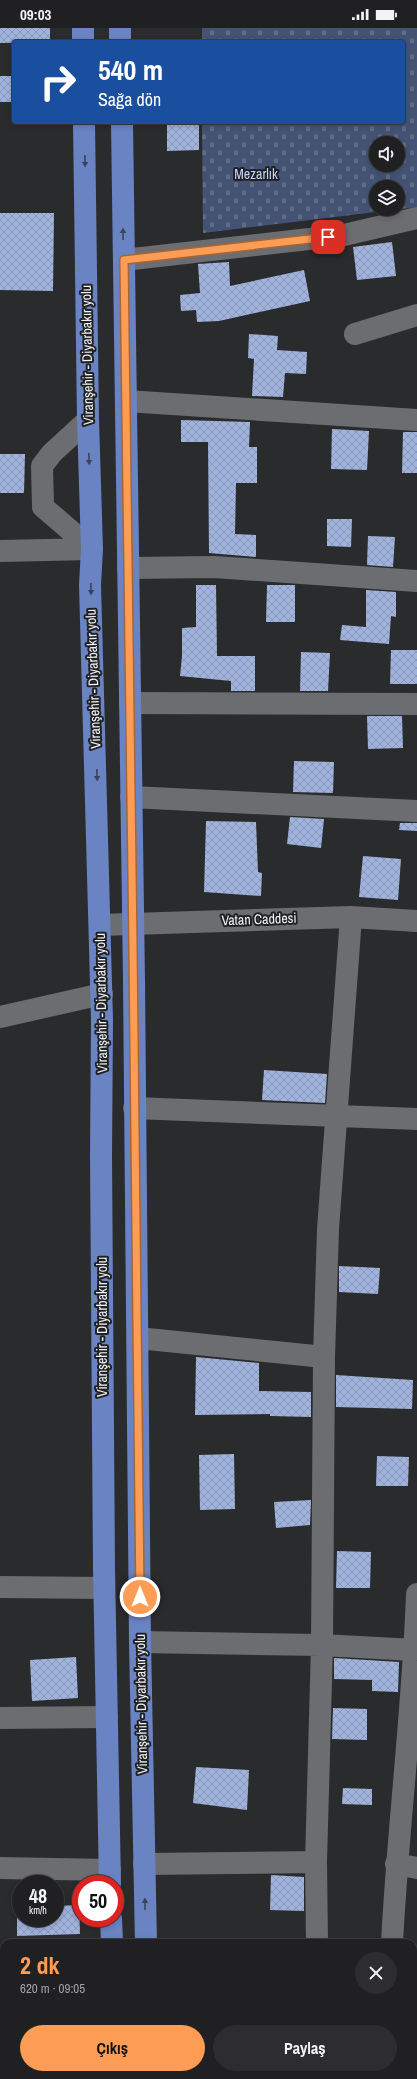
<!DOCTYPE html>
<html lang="tr">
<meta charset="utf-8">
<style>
:root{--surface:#202022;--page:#2d2d2f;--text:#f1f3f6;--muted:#a2a3a5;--line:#3d3e40;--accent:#fd9d55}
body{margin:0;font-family:"Archivo Narrow",sans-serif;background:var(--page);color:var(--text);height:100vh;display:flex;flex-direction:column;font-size:15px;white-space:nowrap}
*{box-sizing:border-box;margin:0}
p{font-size:13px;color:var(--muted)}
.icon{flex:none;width:22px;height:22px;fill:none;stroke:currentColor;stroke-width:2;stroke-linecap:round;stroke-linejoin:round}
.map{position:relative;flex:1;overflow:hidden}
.details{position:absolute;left:0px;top:1911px;width:417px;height:140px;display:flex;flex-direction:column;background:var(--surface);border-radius:12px 12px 0 0;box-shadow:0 2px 6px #0003,0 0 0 1px var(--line)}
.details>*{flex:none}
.guide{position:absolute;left:12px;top:12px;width:393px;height:84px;border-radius:4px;box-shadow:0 2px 6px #0003,0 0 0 1px var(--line);background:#1a4fa0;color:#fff;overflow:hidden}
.tools{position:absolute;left:369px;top:108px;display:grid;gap:8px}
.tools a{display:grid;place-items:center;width:36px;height:36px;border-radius:50%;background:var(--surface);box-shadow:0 2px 6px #0003,0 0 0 1px var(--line);font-size:20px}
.speed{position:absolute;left:12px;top:1847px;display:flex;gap:8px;font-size:20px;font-weight:700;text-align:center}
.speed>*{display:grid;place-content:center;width:52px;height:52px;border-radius:50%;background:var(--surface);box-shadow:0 2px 6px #0003,0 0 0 1px var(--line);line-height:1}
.speed small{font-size:10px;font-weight:400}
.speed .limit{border:6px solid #d22;background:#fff;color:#111}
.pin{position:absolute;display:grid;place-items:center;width:34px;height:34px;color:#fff;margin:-17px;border-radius:8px;box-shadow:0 2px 6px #0006}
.me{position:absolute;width:44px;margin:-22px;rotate:0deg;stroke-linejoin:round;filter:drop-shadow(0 0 3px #0008)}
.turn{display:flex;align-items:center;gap:14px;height:84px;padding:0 20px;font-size:18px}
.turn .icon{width:52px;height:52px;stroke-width:2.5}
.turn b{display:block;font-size:28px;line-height:34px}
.round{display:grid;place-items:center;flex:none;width:42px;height:42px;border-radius:21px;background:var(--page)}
.summary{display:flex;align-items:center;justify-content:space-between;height:68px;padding:0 20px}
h1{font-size:24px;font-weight:700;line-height:30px;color:var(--accent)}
.action{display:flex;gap:8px;margin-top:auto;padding:8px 20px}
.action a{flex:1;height:46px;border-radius:24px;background:var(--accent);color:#111;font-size:16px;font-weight:700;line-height:46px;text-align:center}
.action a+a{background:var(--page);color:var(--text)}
.status{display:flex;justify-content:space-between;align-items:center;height:28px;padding:0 20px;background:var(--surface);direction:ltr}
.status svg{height:11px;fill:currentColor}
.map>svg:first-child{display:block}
.cemetery{fill:url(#cemetery-stones);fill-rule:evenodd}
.building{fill:url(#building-cross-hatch)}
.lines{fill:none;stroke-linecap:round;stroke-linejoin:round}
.minor{stroke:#6c6d70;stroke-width:22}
.major{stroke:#6a83c2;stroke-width:22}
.oneway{fill:#3a435b}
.route-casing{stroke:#a46637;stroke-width:10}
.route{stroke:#fd9d55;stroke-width:7}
.labels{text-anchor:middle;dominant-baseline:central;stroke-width:4;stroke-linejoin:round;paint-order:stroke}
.park-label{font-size:14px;fill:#c4d5fb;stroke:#202124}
.street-label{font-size:14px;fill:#f0f1f3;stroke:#202124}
</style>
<div class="status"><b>09:03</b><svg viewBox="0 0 49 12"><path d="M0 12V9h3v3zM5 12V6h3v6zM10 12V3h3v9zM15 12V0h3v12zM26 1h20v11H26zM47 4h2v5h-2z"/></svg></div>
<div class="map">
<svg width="417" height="2051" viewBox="0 0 417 2051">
<defs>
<pattern id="cemetery-stones" width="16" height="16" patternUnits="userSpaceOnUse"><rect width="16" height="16" fill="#445374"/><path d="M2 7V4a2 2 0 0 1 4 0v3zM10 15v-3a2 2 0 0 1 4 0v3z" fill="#5f6c88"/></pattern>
<pattern id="building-cross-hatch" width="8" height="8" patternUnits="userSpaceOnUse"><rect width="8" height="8" fill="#a0b3dd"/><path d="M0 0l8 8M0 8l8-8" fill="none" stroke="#8a98b8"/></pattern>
</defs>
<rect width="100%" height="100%" fill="#2a2b2d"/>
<path class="cemetery" d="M202 0H417V179L203 205 202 94H403V14H202ZM376 115H398V137H376ZM376 159H398V181H376Z"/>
<path class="building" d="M0 0H50V14L0 15Z
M0 48H14V74H0Z
M167 94H199V122L167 123Z
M0 185H54L53 263 0 262Z
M392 214 396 248 357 252 353 219Z
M229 234 230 258 304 242 310 273 219 293 197 294 196 282 181 283 180 267 200 265 198 236Z
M249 306 278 308 277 322 307 324 306 346 285 345 283 369 252 368 254 331 248 330Z
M181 392 250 394 249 419H257V455H236L235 506 256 507V529L209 525 208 414H181Z
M332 401 369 403 367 442 331 441Z
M403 404H417V445H402Z
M0 426H25L24 465H0Z
M327 491H352L351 519 327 518Z
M368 508 395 509 393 539 367 537Z
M196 557H216L217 628H255V663H231V653L180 648 182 628V600L196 599Z
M267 557H295V594H266Z
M366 562 396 564V589L391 588 389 616 340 612 342 597 366 599Z
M391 622H417V656H390Z
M301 624 330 625 328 663H300Z
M367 688H402L403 720 368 721Z
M294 733 334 734 333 765 293 764Z
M290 789 324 791 321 820 287 816Z
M206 793 256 794 258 844 262 845 261 868 204 864Z
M400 795H417V803L399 802Z
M363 828 401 831 398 872 359 869Z
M264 1042 327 1046 325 1075 262 1072Z
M339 1238 380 1240 378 1266 339 1264Z
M196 1329 259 1335V1363L311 1364V1389L270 1388V1386L195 1387Z
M336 1347 413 1352 412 1381 336 1379Z
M234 1426 235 1481 200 1482 199 1427Z
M377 1428 409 1429 408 1458H376Z
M311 1472 310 1497 276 1500 274 1474Z
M337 1523 371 1524 370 1560H336Z
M76 1629 78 1670 32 1673 30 1632Z
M334 1630 399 1634 398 1664 372 1663V1652L334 1651Z
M333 1680 367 1681V1712L332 1711Z
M196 1739 249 1742 247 1782 193 1775Z
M343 1760 372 1761V1777L342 1776Z
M271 1847 304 1849V1883L270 1882Z
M79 1877 80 1906 17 1908V1890H55V1878Z"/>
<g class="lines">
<path class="minor" d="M124 232 344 207 417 190
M355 306 417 287
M126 373 417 392
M88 392 52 425 42 438 43 479 92 521
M0 523 92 521
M128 540 214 539 417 553
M130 675 417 676
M131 769 417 783
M100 897 351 889 417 893
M0 989 102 966
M134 1080 417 1091
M138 1310 324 1329
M0 1559 104 1560
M140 1614 322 1617 415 1622
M0 1690 107 1689
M144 1836 316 1834
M396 1836 417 1840
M0 1840 110 1842
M317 1915 316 1834 322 1617 324 1329 328 1201 351 889
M392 1915C398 1798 413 1682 417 1566
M311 2051V2047
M385 2051V2047"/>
<path class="major" d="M83 0V14
M120 0V14
M84 94 88 392 92 521 90 557 102 992 101 1128 104 1541 110 1856
M122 94 134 953 140 1614 146 1915
M111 1890 112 1915
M115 2047V2051
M148 2047V2051"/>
</g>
<defs><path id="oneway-solid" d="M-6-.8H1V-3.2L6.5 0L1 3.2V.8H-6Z"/></defs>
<g class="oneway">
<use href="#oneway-solid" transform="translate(85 133) rotate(89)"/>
<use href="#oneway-solid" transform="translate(123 206) rotate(-91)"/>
<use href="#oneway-solid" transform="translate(89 431) rotate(88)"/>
<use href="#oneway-solid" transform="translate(91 561) rotate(89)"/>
<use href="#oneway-solid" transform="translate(97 747) rotate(88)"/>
<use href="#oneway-solid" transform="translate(145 1876) rotate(-91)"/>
</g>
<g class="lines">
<defs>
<path id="route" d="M140 1569C137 1123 129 678 124 232L328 209"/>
</defs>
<use href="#route" class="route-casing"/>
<use href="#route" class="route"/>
</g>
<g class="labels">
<g class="park-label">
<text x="256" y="146">Mezarlık</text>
</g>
<g class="street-label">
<text transform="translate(87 327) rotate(-91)">Viranşehir - Diyarbakır yolu</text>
<text transform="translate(93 651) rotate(-92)">Viranşehir - Diyarbakır yolu</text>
<text transform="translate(259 891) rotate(-2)">Vatan Caddesi</text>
<text transform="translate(101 975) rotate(-91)">Viranşehir - Diyarbakır yolu</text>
<text transform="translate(102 1299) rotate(-90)">Viranşehir - Diyarbakır yolu</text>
<text transform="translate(141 1676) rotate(-91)">Viranşehir - Diyarbakır yolu</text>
</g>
</g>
</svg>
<div class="tools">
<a><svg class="icon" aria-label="sound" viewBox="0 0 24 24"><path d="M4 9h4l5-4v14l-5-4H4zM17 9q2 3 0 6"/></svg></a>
<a><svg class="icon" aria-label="layers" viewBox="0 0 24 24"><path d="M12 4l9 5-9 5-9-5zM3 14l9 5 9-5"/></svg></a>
</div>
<div class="speed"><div>48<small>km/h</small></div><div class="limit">50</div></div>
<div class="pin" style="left:328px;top:209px;background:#d93025"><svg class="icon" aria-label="arrive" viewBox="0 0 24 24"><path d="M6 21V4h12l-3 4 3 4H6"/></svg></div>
<svg class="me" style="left:140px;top:1569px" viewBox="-20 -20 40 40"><circle r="17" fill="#fd9d55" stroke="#fff" stroke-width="3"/><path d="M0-11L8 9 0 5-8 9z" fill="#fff"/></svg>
<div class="guide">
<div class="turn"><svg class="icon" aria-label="right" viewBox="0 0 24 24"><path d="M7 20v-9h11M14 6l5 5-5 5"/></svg><div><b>540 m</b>Sağa dön</div></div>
</div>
<section class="details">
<div class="summary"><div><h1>2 dk</h1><p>620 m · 09:05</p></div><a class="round"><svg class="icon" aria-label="close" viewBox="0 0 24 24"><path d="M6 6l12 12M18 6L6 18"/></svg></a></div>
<div class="action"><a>Çıkış</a><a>Paylaş</a></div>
</section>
</div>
